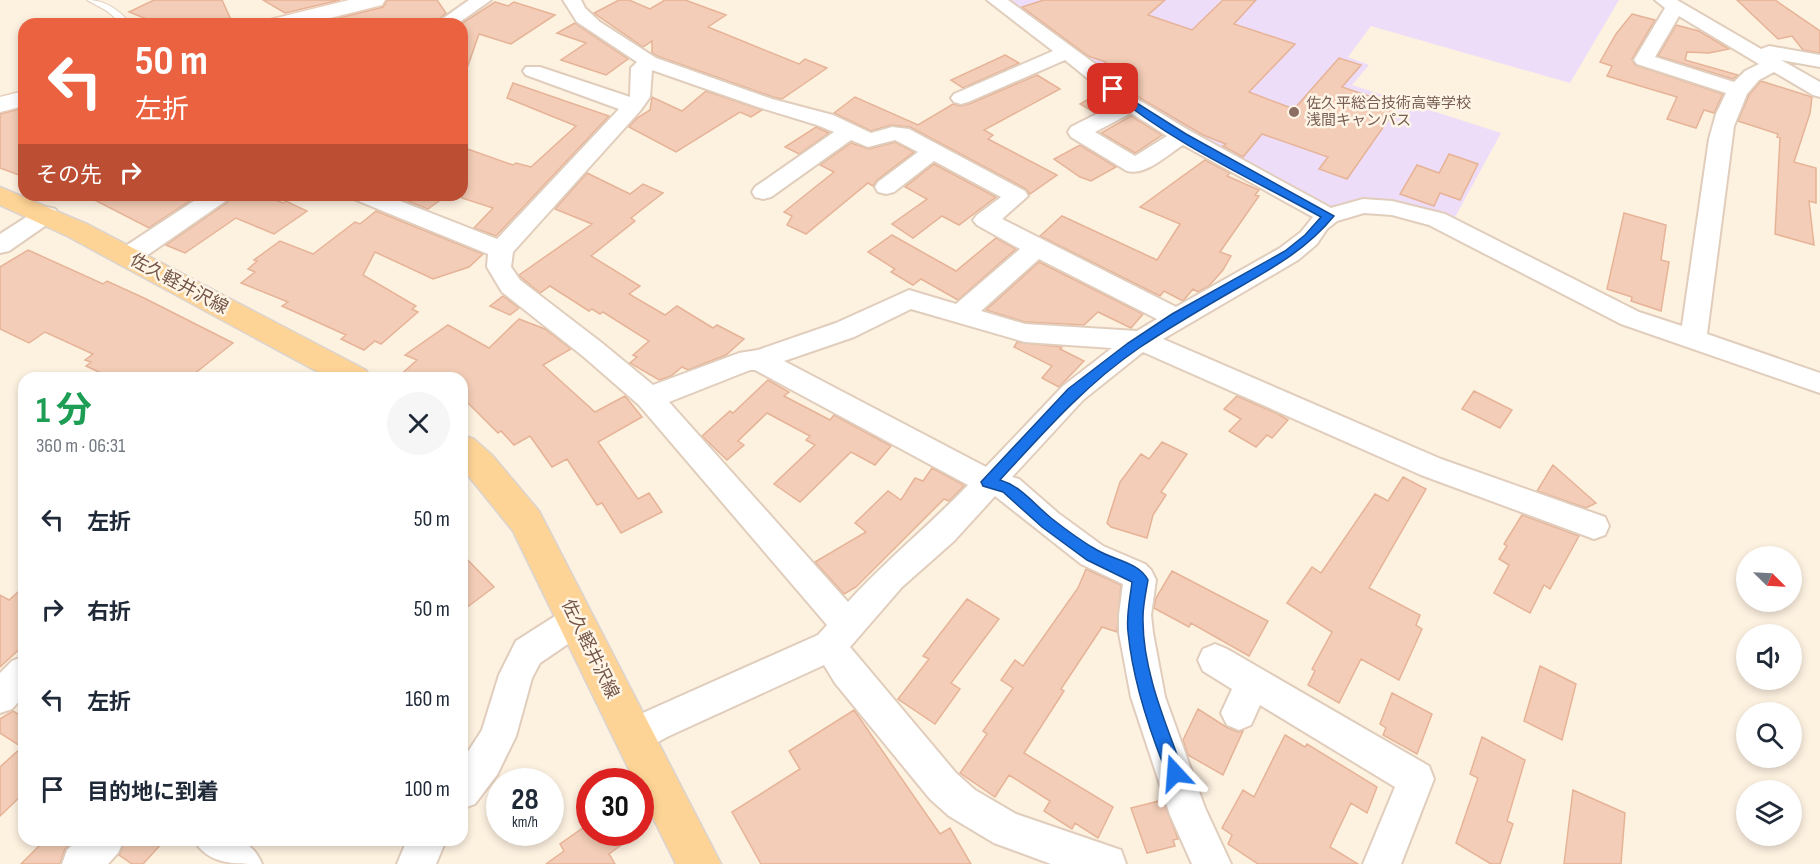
<!DOCTYPE html>
<html lang="ja">
<meta charset="utf-8">
<style>
:root{--surface:#fff;--page:#f6f6f7;--text:#1f2937;--muted:#747a83}
body{margin:0;font-family:"Sofia Sans Condensed","Noto Sans JP",sans-serif;background:var(--page);color:var(--text);height:100vh;display:flex;flex-direction:column;font-size:22px;white-space:nowrap}
*{box-sizing:border-box;margin:0}
p{font-size:20px;color:var(--muted)}
.icon{flex:none;width:33px;height:33px;fill:none;stroke:currentColor;stroke-width:2;stroke-linecap:round;stroke-linejoin:round}
.map{position:relative;flex:1;overflow:hidden}
.panel{position:absolute;left:18px;top:372px;width:450px;height:474px;display:flex;flex-direction:column;background:var(--surface);border-radius:18px;box-shadow:0 3px 9px #0003}
.panel>*{flex:none}
.guide{position:absolute;left:18px;top:18px;width:450px;height:183px;border-radius:18px;box-shadow:0 3px 9px #0003;background:#eb6241;color:#fff;overflow:hidden}
.needle{width:39px;rotate:114deg}
.tools{position:absolute;left:1736px;top:546px;display:grid;gap:12px}
.tools a{display:grid;place-items:center;width:66px;height:66px;border-radius:50%;background:var(--surface);box-shadow:0 3px 9px #0003;font-size:30px}
.speed{position:absolute;left:486px;top:768px;display:flex;gap:12px;font-size:30px;font-weight:700;text-align:center}
.speed>*{display:grid;place-content:center;width:78px;height:78px;border-radius:50%;background:var(--surface);box-shadow:0 3px 9px #0003;line-height:1}
.speed small{font-size:15px;font-weight:400}
.speed .limit{border:9px solid #d22;background:#fff;color:#111}
.pin{position:absolute;display:grid;place-items:center;width:51px;height:51px;color:#fff;margin:-26px;border-radius:12px;box-shadow:0 3px 9px #0006}
.me{position:absolute;width:66px;margin:-33px;rotate:341deg;stroke-linejoin:round;filter:drop-shadow(0 0 4px #0008)}
.turn{display:flex;align-items:center;gap:21px;height:126px;padding:0 18px;font-size:27px}
.turn .icon{width:78px;height:78px;stroke-width:2.5}
.turn b{display:block;font-size:42px;line-height:51px}
.then{display:flex;align-items:center;height:57px;padding:0 18px;background:#0003;gap:12px;font-size:22px}
.round{display:grid;place-items:center;flex:none;width:63px;height:63px;border-radius:32px;background:var(--page)}
.head{display:flex;align-items:center;justify-content:space-between;height:102px;padding:0 18px}
h1{font-size:36px;font-weight:700;line-height:45px;color:#1e9e55}
ul{padding:0;list-style:none}
li{display:flex;align-items:center;gap:18px;height:90px;padding:0 18px}
li div{flex:1}
li b{display:block;font-size:22px}
li em{font-style:normal}
.map>svg:first-child{display:block}
.education{fill:#eeddf9}
.building{fill:#f3cdb7;stroke:#e6b397;stroke-width:1.5}
.lines{fill:none;stroke-linecap:round;stroke-linejoin:round}
.lane-casing{stroke:#e1cdbc;stroke-width:2}
.street-casing{stroke:#e1cdbc;stroke-width:4}
.secondary-casing{stroke:#e8cfbc;stroke-width:3}
.primary-casing{stroke:#dbd3cf;stroke-width:3}
.lane{fill:#fff;fill-rule:evenodd}
.street{fill:#fff;fill-rule:evenodd}
.secondary{fill:#fff;fill-rule:evenodd}
.primary{fill:#fed496;fill-rule:evenodd}
.route{fill:#1a73e8;stroke:#114b97;stroke-width:1.5}
.education-dot{fill:#8d6e63;stroke:#fff5e7;stroke-width:2}
.labels{text-anchor:middle;dominant-baseline:central;stroke-width:5;stroke-linejoin:round;paint-order:stroke}
.far-education-label{font-size:15px;fill:#785e54;stroke:#fff5e7;text-anchor:start}
.street-label{font-size:18px;fill:#745647;stroke:#fff5e7}
</style>
<div class="map">
<svg width="1820" height="864" viewBox="0 0 1820 864">
<rect width="100%" height="100%" fill="#fdf1e0"/>
<path class="education" d="M1002 0H1619L1570 83 1371 26 1348 57 1369 65 1352 85 1501 133 1454 219 1433 211 1380 201 1329 207 1170 123Z"/>
<path class="building" d="M154 0H222L233 24H159L129 12Z
M263 0H340L285 13Z
M387 0H437L446 13 433 24H315L383 7Z
M619 0H629L650 9 665 0H685L726 15 708 27 799 64 805 59 827 68 782 99 773 97 657 56 652 53V41L643 47 594 13Z
M1044 0H1165L1148 15 1192 30 1223 0H1256L1234 24 1295 44 1249 92 1294 109 1339 58 1361 65 1342 87 1398 106 1347 179 1319 169 1328 157 1262 134 1243 157 1223 146 1226 144 1203 135 1140 98 1120 81 1128 77 1106 69 1102 66 1106 62 1088 56 1022 7Z
M1737 0H1775L1820 31V53L1803 50 1792 36 1778 39Z
M495 2 508 6 514 2 555 15 511 44 479 34 465 74H462L461 24Z
M1632 14 1655 20 1632 59 1635 65 1723 94 1714 113 1704 110 1696 128 1667 119 1677 97 1607 76 1612 66 1600 62 1616 34Z
M575 23 576 24 628 59 606 75 561 60 586 43 557 33Z
M1676 25 1699 31 1729 49 1709 53 1687 52 1685 60 1738 75 1733 79 1658 56Z
M1005 55 1019 63 963 88 951 80Z
M1037 75 1060 89 984 130 993 135 988 139 1057 175 1030 194 1026 189 910 127 891 125 871 131 834 113 855 97 918 125 953 104 960 106 969 104Z
M1761 81 1812 97 1810 113 1794 162 1816 168V203L1809 201 1814 245 1775 234 1780 138 1777 137 1778 134 1738 121 1749 95Z
M513 83 609 116 496 236 474 228 493 208 462 198V147L513 165 516 163 531 167 576 126 507 98Z
M706 91 762 110 751 117 740 112 676 152 629 127 637 118 650 110 652 97 682 111Z
M1101 92 1114 103 1094 112 1080 104Z
M24 108V177L0 168V114Z
M1131 116 1162 135 1135 153 1101 133Z
M816 127 829 133 799 154 785 147Z
M895 142 914 152 877 180 873 186 868 183 806 234 787 225 792 216 784 212 834 172 820 165 851 143 869 149Z
M1080 145 1116 167 1091 181 1080 177 1054 159Z
M1449 154 1478 164 1460 200 1440 193 1434 206 1400 194 1417 165 1439 173Z
M1205 160 1230 173 1227 176 1259 190 1255 195 1259 196 1220 252 1231 256 1223 270 1209 286 1198 292 1193 289 1183 301 1164 291 1160 296 1040 236 1062 216 1157 260 1180 224 1140 207Z
M934 164 996 197 959 225 942 216 913 238 892 224 927 199 905 187Z
M587 173 630 194 643 184 663 193 631 218 635 221 591 256 640 286 629 294 665 315 677 306 713 328 717 325 744 339 726 355 688 370 682 367 671 376 659 380 630 363 637 357 633 355 649 341 603 312 600 314 592 309 589 311 550 286 540 293 522 278 519 275 592 224 555 209Z
M85 195H199L149 228Z
M232 195H262L283 203 286 201 307 211 274 234 236 218 185 253 166 245 228 202Z
M397 195H447L428 209 395 196Z
M376 211 483 254 469 267 433 279 375 252 363 275 416 306 412 309 418 312 381 344 375 341 364 350 341 339 346 335 282 306 288 302 241 283 255 272 248 269 257 261 254 260 280 241 313 254 355 222 360 224Z
M1624 213 1666 225 1661 260 1669 262 1661 311 1631 301 1632 297 1607 289Z
M892 235 956 271 996 238 1016 249 958 300 921 279 913 285 891 272 895 269 868 252Z
M28 250 103 284 107 281 144 298 233 343 189 378H112L86 366 91 362 85 360 93 354 45 332 29 343 0 329V267Z
M1039 262 1143 314 1131 328 1098 312 1084 325 1025 322 986 310Z
M503 296 519 308 510 315 490 306Z
M519 319 545 329 571 349 543 365 595 412 625 396 642 417 598 442 638 499 649 493 662 512 621 533 602 503 597 505 567 459 552 467 530 436 514 445 501 431 498 433 462 397V378H397L417 360 405 355 448 325 489 348Z
M1017 342 1062 347 1060 349 1084 361 1059 387 1042 378 1052 366 1014 347Z
M768 380 789 392 784 396 830 420 834 415 891 446 875 465 851 452 800 502 774 484 815 445 806 440 810 436 767 413 738 441 744 445 727 460 702 436 730 411 733 413Z
M1474 391 1512 410 1500 428 1462 409Z
M1237 396 1278 414 1288 420 1272 438 1267 435 1256 447 1229 431 1241 419 1224 409Z
M1162 442 1187 454 1161 492 1166 495 1153 515 1147 538 1111 527 1107 523 1120 482 1141 454 1149 459Z
M1553 465 1596 503 1586 508 1537 491Z
M932 468 964 485 962 488 949 501 944 499 856 587 844 594 815 562 866 532 855 523 888 491 901 500 915 478 923 481Z
M1403 477 1426 489 1369 588 1420 615 1416 625 1422 629 1399 680 1361 659 1339 703 1308 685 1315 671 1312 669 1332 632 1287 603 1312 567 1321 573 1375 494 1388 501Z
M1522 515 1579 536 1550 589 1544 585 1530 613 1494 593 1509 565 1499 559 1507 546 1504 544Z
M462 554 494 587 462 611Z
M1086 569 1121 585 1117 632 1102 627 1061 689 1064 691 1024 753 1113 807 1098 838 1075 823 1072 829 1044 811 1050 801 1009 775 995 797 960 773 987 734 983 731 1013 688 1001 680 1015 660 1023 666 1078 588Z
M1172 571 1268 621 1249 656 1191 623 1189 627 1154 608 1156 598Z
M24 587V645L0 667V595L9 600Z
M967 599 999 619 951 683 960 689 935 724 898 699 929 659 923 656Z
M1540 666 1576 684 1562 740 1524 721Z
M1392 693 1432 714 1417 754 1383 735 1386 728 1380 724Z
M1198 709 1226 727 1238 732 1243 731 1223 775 1188 755 1183 740Z
M854 710 940 834 950 828 971 864H761L732 812 800 769 789 751Z
M13 711 24 718V793L0 816V767L22 747 0 733V719Z
M1285 735 1305 747 1307 744 1377 787 1367 813 1351 803 1330 847 1358 864H1258L1228 844 1232 835 1222 828 1243 790 1254 797Z
M1482 737 1525 760 1507 821 1513 824 1500 864H1491L1456 843 1478 778 1470 774Z
M1573 790 1625 813 1621 864H1564Z
M1163 800 1178 839 1173 840 1175 846 1147 853 1131 808Z
M590 823V832H639L609 854 615 864H546L564 851 560 844Z
M45 840H75L65 849 60 864H21Z
M126 840H165L143 864H132L119 855Z"/>
<g class="lines">
<defs>
<path id="lane" d="M87 0C106 0 119 10 131 24H122L107 11Z"/>
<path id="street" d="M469 0H491L457 24H435Z
M563 0H581L585 8 600 22 656 58 772 99 833 115 871 133 892 127 909 129 1025 191 1028 196 1002 219 1176 307 1280 248 1301 232 1313 217 1183 145C1167 155 1146 176 1127 171L1071 137 1068 132 1071 127 1118 103 1065 60 968 102 961 104 954 102 951 98 954 94 1053 51 987 0H1008L1102 69 1139 100 1190 131 1331 208 1363 199 1392 201 1445 214 1639 312 1682 326 1709 139 1716 114 1726 93 1637 64 1634 60 1665 8 1655 0H1677L1761 49 1769 46 1820 55V67L1781 60 1820 82V97L1813 95 1774 72 1759 80 1747 94 1734 126 1707 334 1820 373V393L1621 324 1429 225 1392 215 1364 213 1337 221 1327 229 1317 244 1298 260 1163 339 1441 459 1605 517 1609 526 1605 535 1594 539 1421 475 1143 352 1083 400 1012 477 1019 479 1058 513 1103 546 1145 564 1151 570 1156 580 1151 615 1153 633 1165 697 1205 808 1231 864H1192L1170 815 1131 697 1119 633V615L1123 584 1081 564 995 496 954 541 902 587 850 647 956 773 975 790 1016 814 1121 850 1126 864H1051L994 843 949 816 930 799 835 683 824 665 669 736 634 755 621 750 616 738 621 726 645 712 818 635 827 625 639 405 584 357 502 292 487 267 488 254 356 200 353 195H385L497 239 619 109 526 75 523 71 526 67H540L630 97 631 68 637 62 577 22ZM1679 16 1759 64 1745 71 1734 82 1655 57ZM652 70 758 107 817 125 834 132 755 187 752 192 755 197 763 199 771 197 851 140 868 147 895 140 918 152 878 182 875 187 878 192 886 194 894 192 934 161 1001 197 977 215 973 220 977 225 1020 249 956 304 909 290 836 323 758 350 739 353 653 385 602 343 520 280 511 267 513 252 640 111 650 97ZM1131 113 1167 136 1135 156 1095 132ZM1039 259 1157 319 1137 331 1025 324 981 311ZM911 309 1025 342 1112 348 1063 386 986 467 784 361 854 337ZM750 370H755L968 485C929 526 886 560 848 602L669 402Z
M203 195H230L227 200 136 263 127 265 118 263 115 257 118 251Z
M47 207 55 209 59 214 55 219 9 251 0 253V234L39 209Z
M575 606 587 611 591 621 587 631 540 663 532 678 516 736 497 775 475 804 462 809V761L482 730 499 675 516 641 563 611Z
M1215 644 1227 649 1429 766 1434 779 1401 864H1363L1395 787 1260 705 1251 725 1239 730 1227 725 1221 713 1232 689 1203 671 1198 660 1203 649Z
M24 656V696L12 709 0 713V673L12 661Z
M78 840H124L118 853 108 864H62L67 850Z
M194 840C225 840 248 831 262 864 232 864 208 864 194 840Z
M407 840H446L436 864H397Z"/>
<path id="secondary" d="M349 0H385L382 5 306 24H269L272 19Z
M24 91V106L0 112V97Z"/>
<path id="primary" d="M0 187 89 225 366 370 371 378H329L69 237 0 205Z
M462 435 474 439 492 455 539 511 721 864H676L640 792V782H635L513 531 462 468Z"/>
</defs>
<use href="#lane" class="lane-casing"/>
<use href="#street" class="street-casing"/>
<use href="#secondary" class="secondary-casing"/>
<use href="#primary" class="primary-casing"/>
<use href="#lane" class="lane"/>
<use href="#street" class="street"/>
<use href="#secondary" class="secondary"/>
<use href="#primary" class="primary"/>
</g>
<path class="route" d="M1110 87H1117L1135 102 1186 134 1334 216C1307 249 1273 268 1236 289 1203 308 1170 327 1139 348 1085 385 1044 432 1000 480 1021 486 1034 504 1051 518 1065 529 1081 541 1097 550 1113 560 1139 562 1148 580 1146 592 1143 605 1143 617 1142 670 1166 724 1184 773L1182 779 1175 782 1169 779C1150 733 1133 683 1128 632 1126 616 1130 599 1132 582L1087 560 1042 527 1003 492 983 486 981 482 1068 389 1128 343 1172 314 1285 251 1305 235 1321 217C1250 178 1172 143 1110 91Z"/>
<circle class="education-dot" cx="1294" cy="112" r="6"/>
<g class="labels">
<g class="far-education-label">
<text x="1306" y="103">佐久平総合技術高等学校<tspan x="1306" dy="17">浅間キャンパス</tspan></text>
</g>
<g class="street-label">
<text transform="translate(179 284) rotate(28)">佐久軽井沢線</text>
<text transform="translate(590 649) rotate(64)">佐久軽井沢線</text>
</g>
</g>
</svg>
<div class="tools">
<a><svg class="needle" viewBox="-14 -14 28 28"><path d="M0-13l5 13h-10z" fill="#e53935"/><path d="M0 13l5-13h-10z" fill="#747a83"/></svg></a>
<a><svg class="icon" aria-label="sound" viewBox="0 0 24 24"><path d="M4 9h4l5-4v14l-5-4H4zM17 9q2 3 0 6"/></svg></a>
<a><svg class="icon" aria-label="search" viewBox="0 0 24 24"><circle cx="10" cy="10" r="6"/><path d="M15 15l6 6"/></svg></a>
<a><svg class="icon" aria-label="layers" viewBox="0 0 24 24"><path d="M12 4l9 5-9 5-9-5zM3 14l9 5 9-5"/></svg></a>
</div>
<div class="speed"><div>28<small>km/h</small></div><div class="limit">30</div></div>
<div class="pin" style="left:1113px;top:89px;background:#d93025"><svg class="icon" aria-label="arrive" viewBox="0 0 24 24"><path d="M6 21V4h12l-3 4 3 4H6"/></svg></div>
<svg class="me" style="left:1175px;top:773px" viewBox="-20 -20 40 40"><path d="M0-17L14 15 0 8-14 15z" fill="#1a73e8" stroke="#fff" stroke-width="4"/></svg>
<div class="guide">
<div class="turn"><svg class="icon" aria-label="left" viewBox="0 0 24 24"><path d="M17 20v-9H6M10 6l-5 5 5 5"/></svg><div><b>50 m</b>左折</div></div>
<div class="then">その先<svg class="icon" aria-label="right" viewBox="0 0 24 24"><path d="M7 20v-9h11M14 6l5 5-5 5"/></svg></div>
</div>
<section class="panel">
<div class="head"><div><h1>1 分</h1><p>360 m · 06:31</p></div><a class="round"><svg class="icon" aria-label="close" viewBox="0 0 24 24"><path d="M6 6l12 12M18 6L6 18"/></svg></a></div>
<ul>
<li><svg class="icon" aria-label="left" viewBox="0 0 24 24"><path d="M17 20v-9H6M10 6l-5 5 5 5"/></svg><div><b>左折</b></div><em>50 m</em></li>
<li><svg class="icon" aria-label="right" viewBox="0 0 24 24"><path d="M7 20v-9h11M14 6l5 5-5 5"/></svg><div><b>右折</b></div><em>50 m</em></li>
<li><svg class="icon" aria-label="left" viewBox="0 0 24 24"><path d="M17 20v-9H6M10 6l-5 5 5 5"/></svg><div><b>左折</b></div><em>160 m</em></li>
<li><svg class="icon" aria-label="arrive" viewBox="0 0 24 24"><path d="M6 21V4h12l-3 4 3 4H6"/></svg><div><b>目的地に到着</b></div><em>100 m</em></li>
</ul>
</section>
</div>
